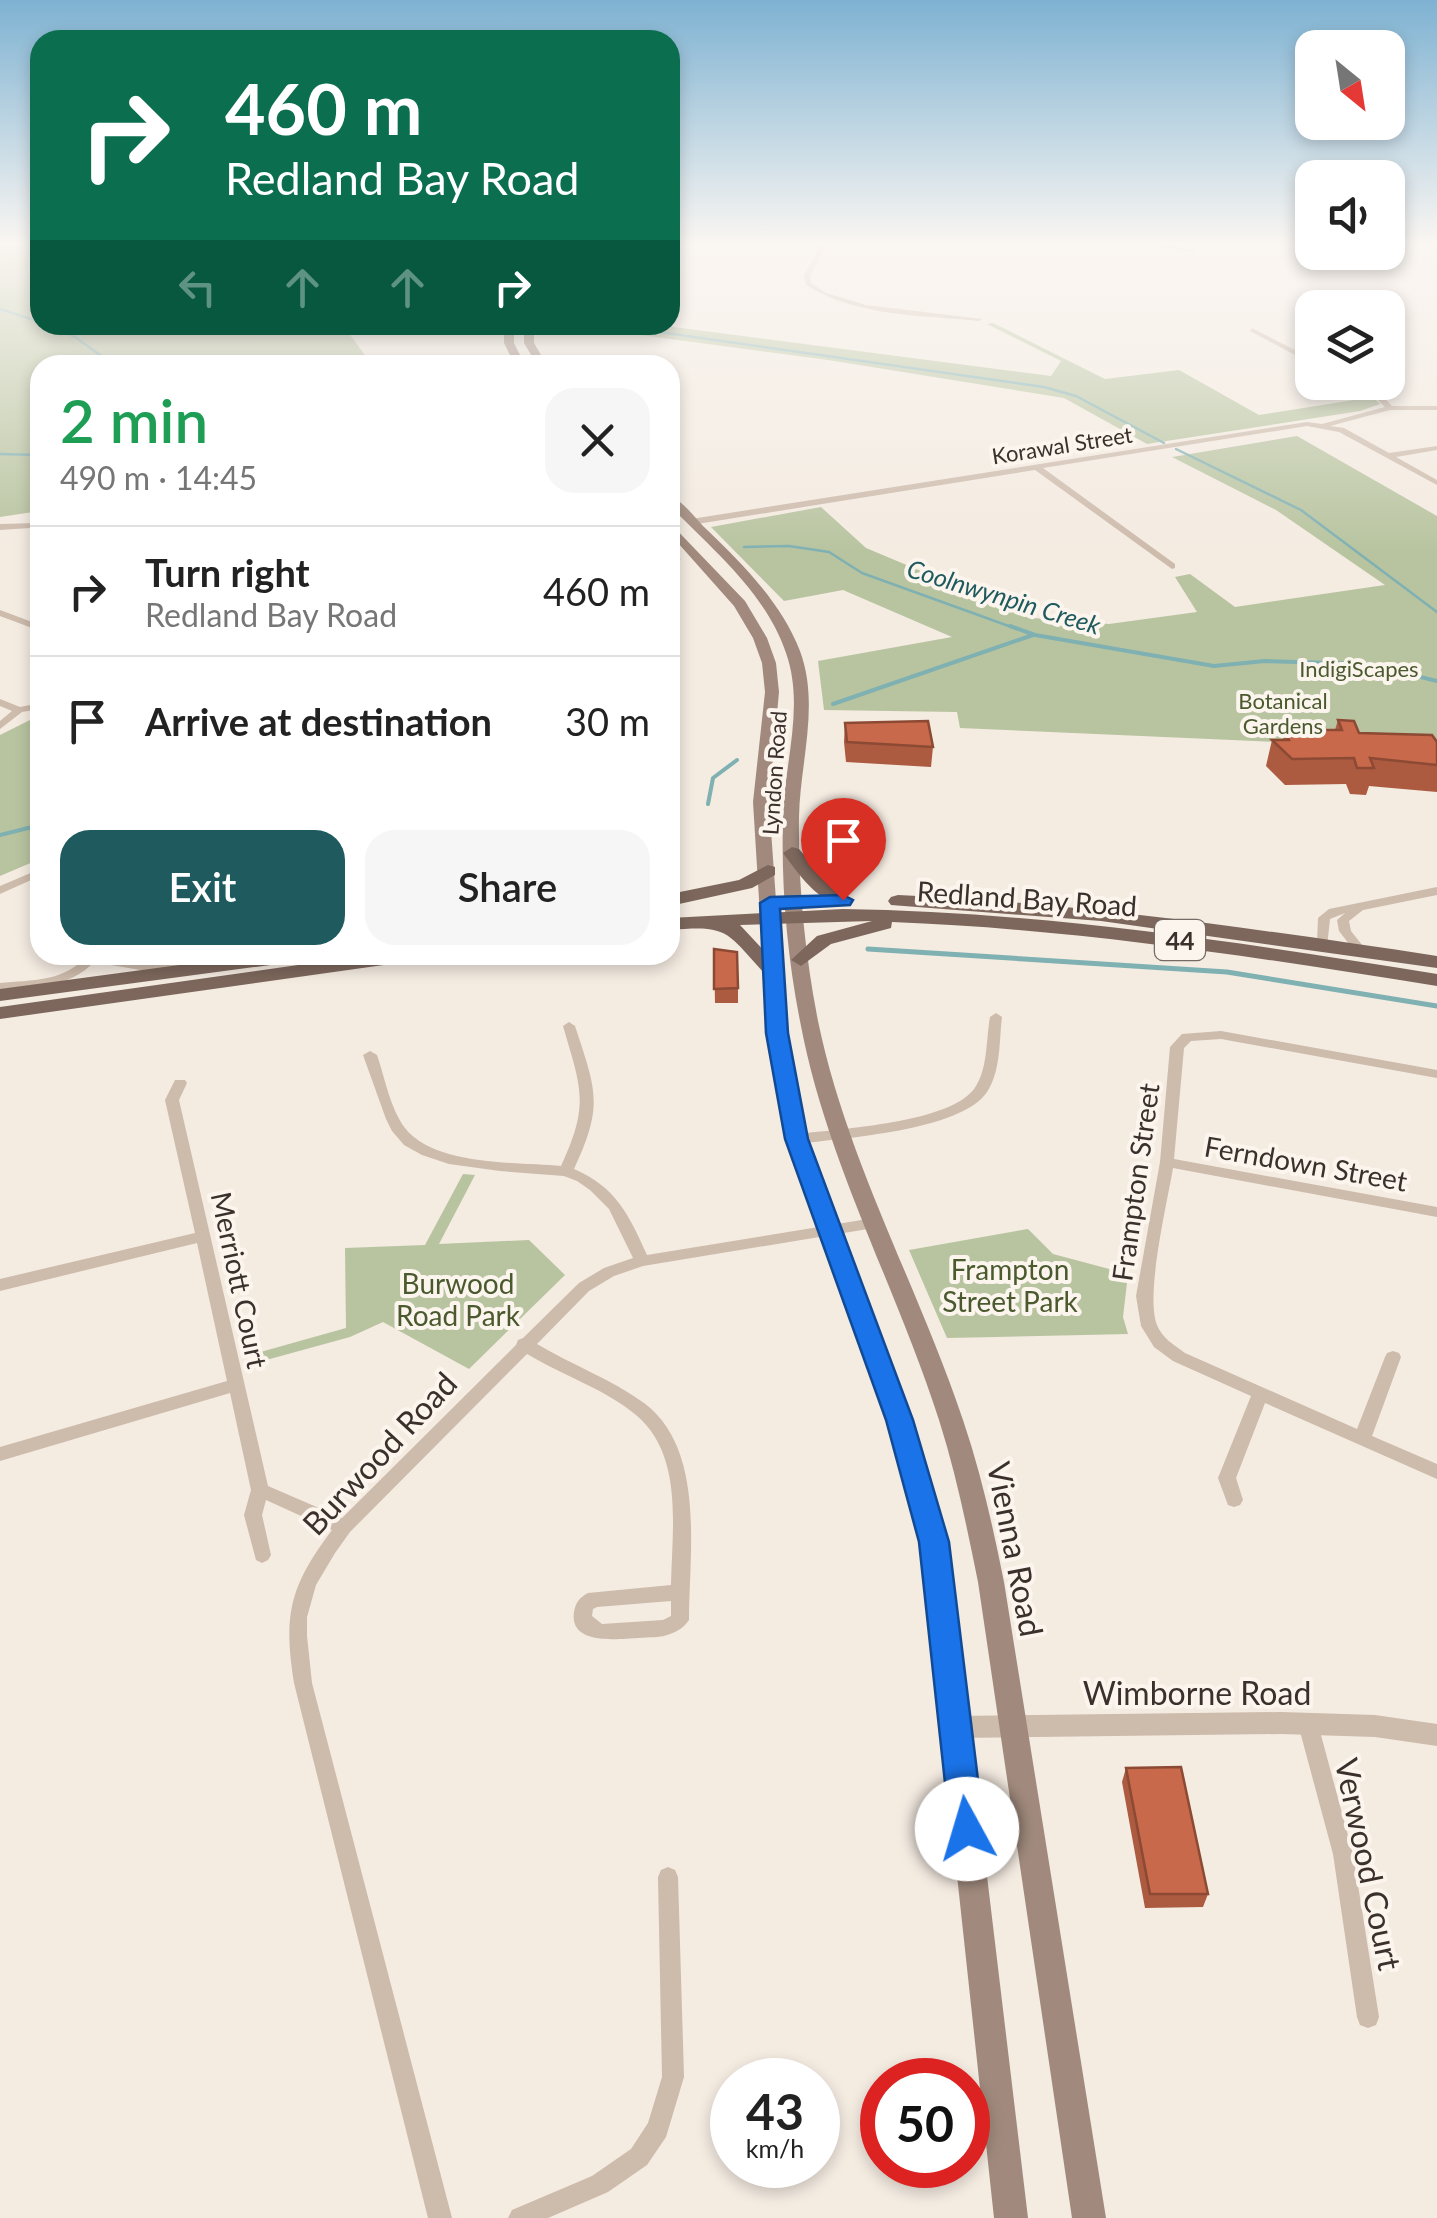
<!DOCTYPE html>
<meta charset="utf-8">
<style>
:root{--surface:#fff;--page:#f6f6f6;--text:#222;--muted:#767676;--line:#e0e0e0;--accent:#1f5a5e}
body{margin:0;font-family:Lato,sans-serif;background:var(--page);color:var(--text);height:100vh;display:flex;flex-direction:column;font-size:38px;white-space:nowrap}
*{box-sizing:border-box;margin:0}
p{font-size:32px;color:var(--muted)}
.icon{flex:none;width:55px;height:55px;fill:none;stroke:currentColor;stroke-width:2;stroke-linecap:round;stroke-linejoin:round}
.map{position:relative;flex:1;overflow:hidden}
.side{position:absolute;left:30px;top:355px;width:650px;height:610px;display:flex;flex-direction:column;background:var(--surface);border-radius:30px;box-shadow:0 5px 15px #0003}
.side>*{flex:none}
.banner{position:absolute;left:30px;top:30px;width:650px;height:305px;border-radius:30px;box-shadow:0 5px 15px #0003;background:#0b6e4f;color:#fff;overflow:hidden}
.needle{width:65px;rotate:150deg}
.buttons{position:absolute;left:1295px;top:30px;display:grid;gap:20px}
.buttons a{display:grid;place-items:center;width:110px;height:110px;border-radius:20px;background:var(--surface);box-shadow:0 5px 15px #0003;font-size:50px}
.speed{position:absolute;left:710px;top:2058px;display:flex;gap:20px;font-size:50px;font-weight:700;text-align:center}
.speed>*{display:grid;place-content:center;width:130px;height:130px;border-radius:50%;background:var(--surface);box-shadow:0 5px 15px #0003;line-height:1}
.speed small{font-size:25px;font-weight:400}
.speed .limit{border:15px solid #d22;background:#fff;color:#111}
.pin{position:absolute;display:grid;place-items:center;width:85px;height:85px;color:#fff;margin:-102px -42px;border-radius:50% 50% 50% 0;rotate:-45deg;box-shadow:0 0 10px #0007}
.pin .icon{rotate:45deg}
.me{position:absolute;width:110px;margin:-55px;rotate:354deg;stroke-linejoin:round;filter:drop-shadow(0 0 8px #0008)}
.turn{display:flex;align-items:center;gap:35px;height:210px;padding:0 30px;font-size:45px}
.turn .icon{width:130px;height:130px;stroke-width:2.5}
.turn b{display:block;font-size:70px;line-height:85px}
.lanes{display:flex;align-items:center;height:95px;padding:0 30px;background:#0003;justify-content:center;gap:50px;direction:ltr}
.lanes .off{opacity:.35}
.round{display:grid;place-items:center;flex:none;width:105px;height:105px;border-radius:30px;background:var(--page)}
.overview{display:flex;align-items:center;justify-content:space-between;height:170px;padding:0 30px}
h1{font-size:60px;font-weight:600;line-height:75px;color:#1e9e55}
.action{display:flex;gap:20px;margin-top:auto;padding:20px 30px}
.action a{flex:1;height:115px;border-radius:30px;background:var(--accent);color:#fff;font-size:40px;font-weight:600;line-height:115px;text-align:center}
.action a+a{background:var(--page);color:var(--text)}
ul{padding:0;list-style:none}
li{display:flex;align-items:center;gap:30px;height:130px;padding:0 30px;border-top:2px solid var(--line)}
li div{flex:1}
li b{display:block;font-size:38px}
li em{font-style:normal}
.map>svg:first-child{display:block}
.green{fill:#b8c4a0}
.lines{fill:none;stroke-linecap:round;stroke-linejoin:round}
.stream-far2{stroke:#7fb0b2;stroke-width:2.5}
.stream-far1{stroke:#7fb0b2;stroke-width:4}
.stream{stroke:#7fb0b2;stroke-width:5}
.minor{fill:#cdbbac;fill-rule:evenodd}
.tertiary{fill:#cdbbac;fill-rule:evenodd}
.secondary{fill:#a18a7d;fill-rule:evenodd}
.primary{fill:#7d675c;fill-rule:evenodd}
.wall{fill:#ac5a40}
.building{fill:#c8694b;stroke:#8c4a34;stroke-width:2.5}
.route{fill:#1a73e8;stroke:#114b97;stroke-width:2.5}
.labels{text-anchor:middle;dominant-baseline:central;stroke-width:8;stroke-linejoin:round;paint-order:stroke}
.far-street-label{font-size:22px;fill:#3b302b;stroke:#fbf5ee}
.far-park-label{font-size:22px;fill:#4a5a2e;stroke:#fbf5ee}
.far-water-label{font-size:25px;font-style:italic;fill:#1f5a5e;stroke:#fbf5ee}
.shield{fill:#fbf5ee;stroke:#756b66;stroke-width:2.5}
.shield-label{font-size:25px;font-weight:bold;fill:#3b302b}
.street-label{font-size:28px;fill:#3b302b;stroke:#fbf5ee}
.park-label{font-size:28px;fill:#4a5a2e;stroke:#fbf5ee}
.near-street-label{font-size:32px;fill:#3b302b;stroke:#fbf5ee}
</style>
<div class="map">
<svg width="1437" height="2218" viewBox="0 0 1437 2218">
<rect width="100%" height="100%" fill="#f4ebe1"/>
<path class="green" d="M0 242H40V325H343L372 365H40V511L0 517Z
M993 323 1105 379 1179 370 1259 415 1373 397 1380 404 1360 411 1147 444 1064 398 828 360 565 325H658L1051 376 1061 361 987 324Z
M1297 436 1437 516V749L960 728 957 712 824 710 818 661 952 637 843 590 784 601 711 527 821 507 866 548 1033 618 1109 624 1197 612 1175 577 1190 574 1235 607 1385 585 1276 510 1172 457Z
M40 715V859L0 876V735Z
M463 1174 475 1175 439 1244 529 1240 565 1275 469 1369 383 1322 350 1337 259 1362 257 1353 346 1328 345 1248 425 1245Z
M1028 1229 1053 1254 1128 1274 1123 1317 1128 1334 947 1338 909 1250Z"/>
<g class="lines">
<path class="stream-far2" d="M0 309 40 322
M48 325 75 337 114 365
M610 325 1044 387 1076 396 1164 443
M1176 449 1301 510 1437 612
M0 454 40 455
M744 547 789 546 829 552 862 573 1017 629
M670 561 679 559"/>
<path class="stream-far1" d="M1010 626 1035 635 1214 666 1265 661 1368 664 1437 681
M833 704 1033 635
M708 804 713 778 737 760
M0 835 40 825"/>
<path class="stream" d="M868 949 1227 972 1437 1006"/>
<path class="minor" d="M822 242H828L810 276 811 283 826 293 866 305 982 319 979 321C921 315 857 317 806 285L804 276Z
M1133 242H1147L1195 250 1192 252Z
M1252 328 1312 359V364L1250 331Z
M1352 382C1370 382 1380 393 1392 406H1437V410H1390L1330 426 1344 428 1389 453 1437 446V450L1396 457 1437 480V485L1339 432 1307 426 1043 468 1175 564V568L1172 569 1035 470 691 525 687 522 691 519 1307 422 1322 424 1385 407 1373 395Z
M36 523 40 531V544L36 541 30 528 0 530V524Z
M0 610 40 625V631L0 616Z
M0 699 20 707 40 703V709L22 712 0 729V721L12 711 0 706Z
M40 869V876L0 894V886Z
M1437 887V895L1363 910 1349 921 1351 931 1366 950 1364 953H1356L1339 931 1337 920 1345 913 1330 919 1327 947H1319L1317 944 1318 918 1329 909Z
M87 955H100C75 988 38 987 0 991V983C31 980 66 982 87 955Z
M103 955H116L119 959C162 966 206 955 250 955L244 959 146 971 111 965Z
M996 1013 1002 1017C999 1041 1001 1071 987 1092 961 1131 842 1138 797 1144L792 1142 790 1139 797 1134C837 1129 955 1123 976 1086 988 1067 986 1039 990 1017Z
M569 1022 575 1026C596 1090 604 1105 574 1169 616 1187 629 1215 647 1255L874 1218 879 1219 881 1223 879 1227 874 1228 643 1266 614 1276 589 1291 537 1344C572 1365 611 1379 644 1403 706 1449 689 1553 689 1620 684 1627 679 1631 670 1634 661 1638 649 1637 638 1638 618 1639 569 1646 574 1612 576 1602 579 1598 588 1593L671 1585C672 1529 684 1455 636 1415 605 1389 562 1375 527 1354L350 1532 335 1553 316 1585 307 1617V1636L312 1683 452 2218H428L294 1683C283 1614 290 1586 332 1530L266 1500 262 1515 271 1555 268 1560 262 1563 256 1560 244 1515 251 1490 230 1393 0 1461V1447L227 1381 197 1243 0 1291V1279L195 1233 165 1100 175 1080H185L187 1083 179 1100 268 1486 342 1518 516 1345 518 1340 523 1338 579 1283 604 1268 633 1258 609 1209 590 1190 577 1181 564 1176 500 1171 449 1164 422 1155 404 1145 392 1131 386 1119 363 1055 370 1051 377 1055C385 1078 390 1108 405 1128 434 1166 517 1162 561 1166 590 1104 581 1088 563 1026ZM671 1601V1616L663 1620 602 1624 592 1616 593 1609 597 1607Z
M1221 1031 1437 1070V1078L1221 1039 1191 1041 1184 1048 1174 1159 1437 1207V1217L1173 1168C1167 1204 1145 1295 1157 1325 1162 1338 1174 1345 1185 1353L1357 1429 1385 1357 1387 1353 1393 1351 1399 1353 1401 1357 1372 1436 1437 1464V1479L1265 1403 1236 1478 1243 1500 1240 1505 1234 1507 1228 1505 1218 1478 1251 1396 1173 1361 1154 1347 1141 1326 1136 1296 1160 1162 1170 1047 1182 1034Z
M1308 1715 1315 1718 1318 1724 1353 1854 1379 2017 1376 2025 1368 2028 1360 2025 1357 2017 1333 1854 1298 1724 1301 1718Z
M668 1867 675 1870 678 1877 684 2077 666 2137 647 2165 608 2192 548 2218H508L512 2210 592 2176 631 2149 648 2123 662 2077 658 1877 661 1870Z"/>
<path class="tertiary" d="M1281 1712 1375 1715 1437 1724V1746L1375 1737 1281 1734 956 1738 947 1735 944 1727 947 1719 956 1716Z"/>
<path class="secondary" d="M504 325H514V343L525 365H515L504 343Z
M524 325H534V343L547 365H537L524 343Z
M670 495C683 502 693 515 703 526 741 562 781 602 800 651 820 705 800 762 799 817 798 885 805 954 818 1021 847 1161 918 1286 963 1420 981 1473 993 1527 1004 1582L1106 2218H1072L978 1582C967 1528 956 1473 939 1420 896 1286 826 1161 800 1021 787 955 781 885 783 818 784 763 805 707 786 653 766 593 713 550 670 506Z
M670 523 745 601 767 638 776 663 779 692 769 802 784 1013 793 1074 807 1139 912 1420 947 1542 1028 2218H994L921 1542 888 1420 787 1139 773 1074 766 1013 753 802 765 692 762 663 753 638 734 606 670 534Z"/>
<path class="primary" d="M792 847 799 849 828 882 853 901 850 905C822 909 798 873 783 853Z
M768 865 775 867V875L752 888 670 906V894L739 880Z
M898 895C1079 903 1258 929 1437 956V968L1101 921 891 905 888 901 891 897Z
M843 909C1043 912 1240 942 1437 974V986C1256 957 1076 929 892 922L891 928 831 944 801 966 791 960 817 936 872 921 740 925 781 969 771 975 764 973C726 931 728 925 670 930V918Z
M254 955H310L300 961 0 1001V989Z
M369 955H422L412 961 0 1019V1007Z"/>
</g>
<path class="wall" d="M1338 720 1359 733 1437 742V792L1369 786 1366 795 1350 794 1346 784 1285 785 1266 766 1272 740H1283L1285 730H1335Z
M845 723 933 747 931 767 846 762 844 742Z
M714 949 738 988V1003H715Z
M1126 1768 1208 1894 1203 1907 1145 1908 1122 1782Z"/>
<path class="building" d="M1338 720 1354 721 1359 733 1432 735 1437 742V765L1370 758 1374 768H1357L1354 758 1292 759 1272 740H1289L1285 730H1342Z
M928 721 933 747 847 742 845 723Z
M714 949 737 952 738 988 714 989Z
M1181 1767 1208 1894H1150L1126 1768Z"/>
<linearGradient id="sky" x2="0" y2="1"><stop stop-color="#7eb2d2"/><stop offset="0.44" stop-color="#faf6f2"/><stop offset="1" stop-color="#faf6f2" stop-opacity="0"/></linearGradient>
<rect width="1437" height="552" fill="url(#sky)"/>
<path class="route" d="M843 895 853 900 850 905 780 909 788 1033 808 1139 913 1420 949 1542 984 1829 979 1840 967 1845 955 1840 950 1829 919 1542 886 1420 785 1139 766 1033 760 903 770 897Z"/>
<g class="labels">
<g class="far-street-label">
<text transform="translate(1062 445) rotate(-9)">Korawal Street</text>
<text transform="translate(774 773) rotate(-86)">Lyndon Road</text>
</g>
<g class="far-park-label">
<text x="1359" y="668">IndigiScapes</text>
<text x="1283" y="700">Botanical<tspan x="1283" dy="25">Gardens</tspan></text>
</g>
<g class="far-water-label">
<text transform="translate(1004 596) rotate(17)">Coolnwynpin Creek</text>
</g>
<rect class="shield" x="1155" y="920" width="50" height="40" rx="8"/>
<g class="shield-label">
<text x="1180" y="940">44</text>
</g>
<g class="street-label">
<text transform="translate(1027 898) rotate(4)">Redland Bay Road</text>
<text transform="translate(1306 1163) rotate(10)">Ferndown Street</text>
<text transform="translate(1135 1182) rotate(-82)">Frampton Street</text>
<text transform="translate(240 1280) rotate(78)">Merriott Court</text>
</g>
<g class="park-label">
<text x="1010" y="1269">Frampton<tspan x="1010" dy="32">Street Park</tspan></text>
<text x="458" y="1283">Burwood<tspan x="458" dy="32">Road Park</tspan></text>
</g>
<g class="near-street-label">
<text transform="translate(379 1453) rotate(-47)">Burwood Road</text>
<text transform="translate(1016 1549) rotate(79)">Vienna Road</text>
<text x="1197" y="1692">Wimborne Road</text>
<text transform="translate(1369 1864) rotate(78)">Verwood Court</text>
</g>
</g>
</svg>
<div class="buttons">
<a><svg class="needle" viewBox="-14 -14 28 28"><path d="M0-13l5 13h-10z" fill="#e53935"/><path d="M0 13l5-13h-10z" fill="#767676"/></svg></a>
<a><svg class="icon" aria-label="sound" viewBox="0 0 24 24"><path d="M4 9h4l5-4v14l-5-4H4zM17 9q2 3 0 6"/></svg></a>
<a><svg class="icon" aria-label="layers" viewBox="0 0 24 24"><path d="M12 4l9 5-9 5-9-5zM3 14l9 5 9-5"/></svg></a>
</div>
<div class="speed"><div>43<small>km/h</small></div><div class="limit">50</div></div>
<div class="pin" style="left:843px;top:900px;background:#d93025"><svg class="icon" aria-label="arrive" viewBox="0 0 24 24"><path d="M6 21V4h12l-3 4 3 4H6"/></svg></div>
<svg class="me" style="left:967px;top:1829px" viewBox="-20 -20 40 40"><circle r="19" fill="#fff"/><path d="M0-13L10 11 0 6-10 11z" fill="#1a73e8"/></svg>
<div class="banner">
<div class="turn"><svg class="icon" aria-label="right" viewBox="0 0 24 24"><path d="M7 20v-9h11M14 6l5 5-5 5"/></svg><div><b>460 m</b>Redland Bay Road</div></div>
<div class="lanes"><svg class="icon off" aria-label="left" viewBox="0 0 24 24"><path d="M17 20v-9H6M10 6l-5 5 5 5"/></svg><svg class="icon off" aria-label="ahead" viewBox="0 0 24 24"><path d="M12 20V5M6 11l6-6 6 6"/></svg><svg class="icon off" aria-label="ahead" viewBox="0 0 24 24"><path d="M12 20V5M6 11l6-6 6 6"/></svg><svg class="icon" aria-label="right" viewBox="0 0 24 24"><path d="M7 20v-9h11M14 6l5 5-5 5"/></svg></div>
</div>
<section class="side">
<div class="overview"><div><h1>2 min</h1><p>490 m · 14:45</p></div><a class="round"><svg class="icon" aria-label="close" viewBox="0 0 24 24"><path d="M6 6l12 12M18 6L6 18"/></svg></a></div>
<ul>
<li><svg class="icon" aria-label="right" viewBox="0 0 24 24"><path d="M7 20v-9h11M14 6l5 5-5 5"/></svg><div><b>Turn right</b><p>Redland Bay Road</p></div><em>460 m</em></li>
<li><svg class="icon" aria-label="arrive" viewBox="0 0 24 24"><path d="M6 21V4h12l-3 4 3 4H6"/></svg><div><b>Arrive at destination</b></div><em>30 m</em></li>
</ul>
<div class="action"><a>Exit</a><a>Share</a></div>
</section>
</div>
